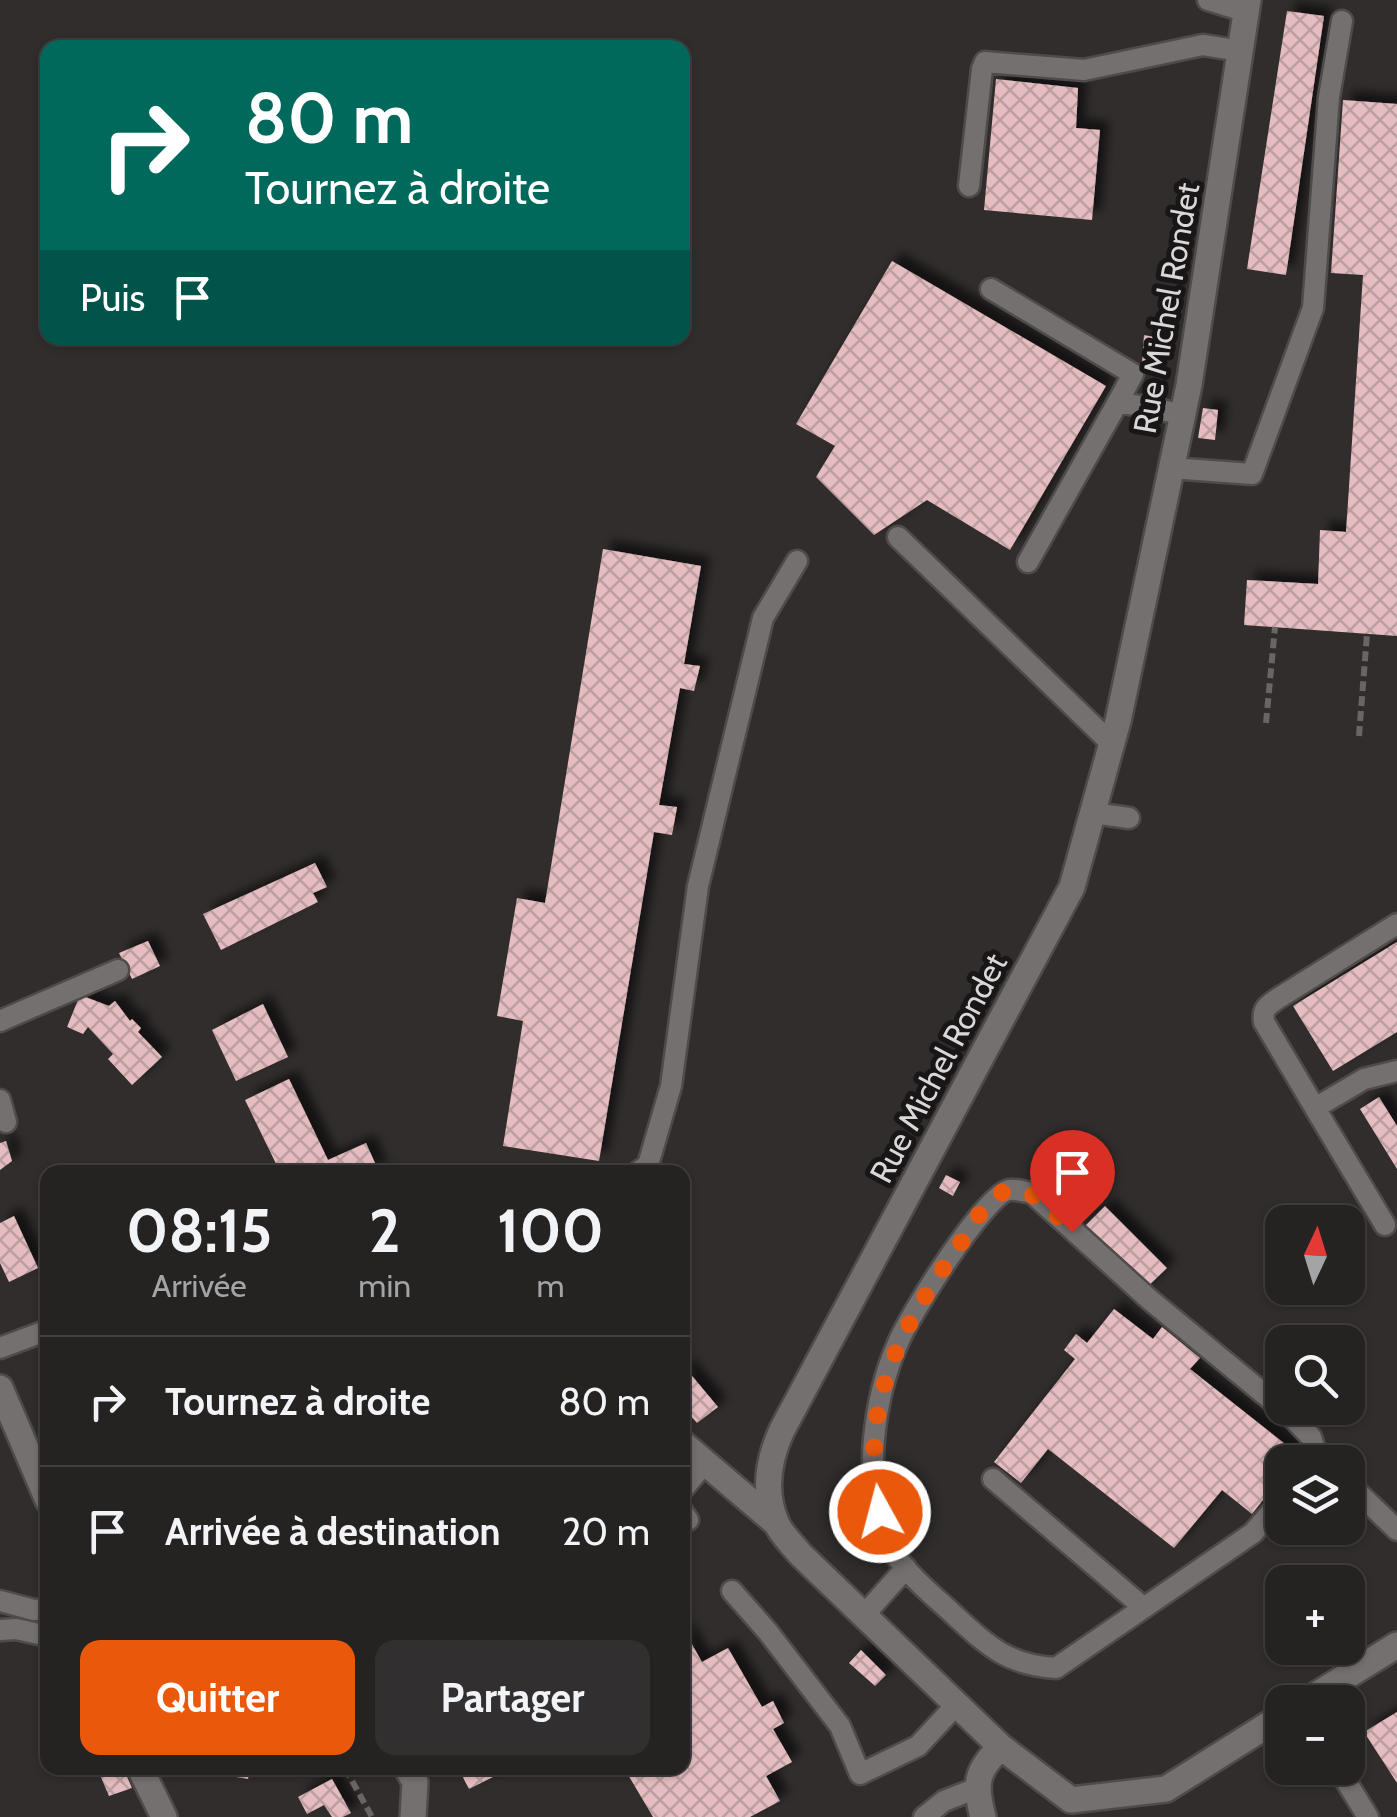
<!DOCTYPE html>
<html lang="fr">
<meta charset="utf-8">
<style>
:root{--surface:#252222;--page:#312f2f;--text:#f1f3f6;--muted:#a3a4a5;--line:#423f40;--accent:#ea580c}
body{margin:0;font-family:Cabin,sans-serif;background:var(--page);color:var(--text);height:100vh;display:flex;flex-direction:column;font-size:38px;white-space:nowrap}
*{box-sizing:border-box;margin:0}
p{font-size:32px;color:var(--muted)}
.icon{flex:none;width:55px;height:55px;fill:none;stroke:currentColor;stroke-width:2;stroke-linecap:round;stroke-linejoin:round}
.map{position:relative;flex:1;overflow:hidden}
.drawer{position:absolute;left:40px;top:1165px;width:650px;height:610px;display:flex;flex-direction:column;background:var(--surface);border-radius:20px;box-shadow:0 2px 8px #0004,0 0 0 2px var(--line)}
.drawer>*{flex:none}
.hud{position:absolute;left:40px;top:40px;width:650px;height:305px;border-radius:20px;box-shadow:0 2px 8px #0004,0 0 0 2px var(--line);background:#00695c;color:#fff;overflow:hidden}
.needle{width:65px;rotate:4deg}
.fabs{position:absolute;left:1265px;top:1205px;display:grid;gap:20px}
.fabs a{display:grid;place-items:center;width:100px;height:100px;border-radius:20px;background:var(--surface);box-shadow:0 2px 8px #0004,0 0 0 2px var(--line);font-size:50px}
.pin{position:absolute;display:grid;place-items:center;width:85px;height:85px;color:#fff;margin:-102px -42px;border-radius:50% 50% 50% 0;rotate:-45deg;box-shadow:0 0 10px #0007}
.pin .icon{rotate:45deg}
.me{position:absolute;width:110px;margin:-55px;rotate:353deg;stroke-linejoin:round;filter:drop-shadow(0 0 8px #0008)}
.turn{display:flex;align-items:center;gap:35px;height:210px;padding:0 40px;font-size:45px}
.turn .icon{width:130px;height:130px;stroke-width:2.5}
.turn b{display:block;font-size:70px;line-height:85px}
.then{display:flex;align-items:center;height:95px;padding:0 40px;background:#0003;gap:20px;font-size:38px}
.eta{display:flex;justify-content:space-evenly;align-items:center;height:170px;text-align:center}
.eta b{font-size:60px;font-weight:800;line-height:70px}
.action{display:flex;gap:20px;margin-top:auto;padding:20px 40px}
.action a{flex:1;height:115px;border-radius:20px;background:var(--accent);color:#fff;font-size:40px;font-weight:800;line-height:115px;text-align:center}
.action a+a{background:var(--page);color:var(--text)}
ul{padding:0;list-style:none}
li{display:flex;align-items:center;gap:30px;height:130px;padding:0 40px;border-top:2px solid var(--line)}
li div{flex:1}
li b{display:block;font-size:38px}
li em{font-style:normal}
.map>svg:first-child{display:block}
.building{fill:url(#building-cross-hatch);filter:url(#shadow)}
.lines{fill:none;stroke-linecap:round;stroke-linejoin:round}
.lane-casing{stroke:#4f4b4b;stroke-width:25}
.street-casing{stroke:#4f4b4b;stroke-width:30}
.path{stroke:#696565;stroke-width:6;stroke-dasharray:10 5;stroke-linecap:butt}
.lane{stroke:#757070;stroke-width:20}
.street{stroke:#757070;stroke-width:25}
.route{stroke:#ea580c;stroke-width:18;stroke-dasharray:0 32.4}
.labels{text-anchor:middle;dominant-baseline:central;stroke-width:10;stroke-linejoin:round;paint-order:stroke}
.street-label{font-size:32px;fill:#dad7d7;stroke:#181616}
</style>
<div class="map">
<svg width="1397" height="1817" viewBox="0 0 1397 1817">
<defs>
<pattern id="building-cross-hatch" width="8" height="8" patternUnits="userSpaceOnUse" patternTransform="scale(2.5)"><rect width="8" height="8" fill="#e5bdc0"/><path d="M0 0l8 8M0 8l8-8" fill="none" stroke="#bc9ea0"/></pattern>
<filter id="shadow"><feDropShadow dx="9" dy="-9" stdDeviation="5" flood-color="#0009"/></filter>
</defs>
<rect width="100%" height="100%" fill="#312d2d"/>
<path class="building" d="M1287 11 1324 16 1286 275 1247 269Z
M996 79 1078 88 1076 128 1100 130 1092 220 984 210Z
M1343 100 1397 104V636L1244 625 1247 580 1318 584 1320 530 1346 532 1363 275 1331 273Z
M892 261 1106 386 1010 550 927 500 874 535 816 477 835 446 796 424Z
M1144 335 1159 338 1155 364 1142 362Z
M1203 408 1218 410 1215 440 1198 438Z
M603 549 701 566 684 664 700 666 694 691 680 688 659 805 677 807 672 835 654 832 599 1161 503 1146 523 1021 497 1016 517 898 545 903Z
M315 863 327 887 313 893 318 902 221 950 203 914Z
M148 941 160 966 132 979 119 953Z
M1397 942V1032L1333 1071 1293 1006Z
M80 995 109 1006 115 1001 130 1021 132 1019 141 1028 138 1032 162 1057 132 1085 108 1059 113 1054 88 1027 83 1034 67 1027Z
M263 1004 288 1057 236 1081 212 1030Z
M289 1079 328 1160 366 1143 379 1172H280L245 1100Z
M1379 1097 1397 1126V1169L1360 1109Z
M6 1141 12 1161 0 1170V1143Z
M946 1175 960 1182 953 1196 939 1188Z
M1105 1206 1167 1268 1143 1291 1081 1230Z
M14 1216 38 1268 9 1282 0 1263V1223Z
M1114 1309 1153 1339 1162 1327 1200 1358 1190 1369 1299 1455 1293 1462H1282V1476L1252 1514 1222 1490 1174 1548 1048 1449 1021 1483 994 1462 1075 1359 1064 1350 1076 1334 1087 1343Z
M682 1364 718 1407 697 1423 682 1406Z
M682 1627 702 1662 728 1648 762 1707 773 1701 784 1723 773 1729 792 1762 766 1776 780 1801 750 1817H653L624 1768H682Z
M861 1650 886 1675 875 1686 849 1663Z
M1397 1712V1783L1364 1732Z
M97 1768H123L132 1788 109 1796Z
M213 1768H250L248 1779 212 1773Z
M458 1768H511L469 1789Z
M332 1779 351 1813 343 1817H332L324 1805 307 1814 298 1797Z"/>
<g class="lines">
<defs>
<path id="lane" d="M1208 0 1247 12
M969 186 982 69 985 62 1084 70 1203 45 1241 51
M991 289 1133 374 1118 402
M1171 468 1252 474 1313 308 1329 97 1342 21
M898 537 1112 744
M1028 562 1118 402 1182 414
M1093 813 1129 818
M0 1021 118 970
M0 1100 6 1122
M1315 1108 1264 1022C1262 1009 1267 1006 1277 999L1397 924
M638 1172 648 1165 671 1086 698 886 763 618 797 561
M1385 1225 1315 1108 1364 1079 1397 1071
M0 1348 48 1330
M993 1479 1143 1607
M1348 1483 1397 1530
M682 1490 704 1464
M1282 1500 1253 1533 1056 1668C1006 1665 987 1645 951 1612 927 1590 893 1564 884 1530 876 1502 871 1468 874 1439 877 1407 885 1372 898 1343 909 1316 985 1194 1009 1190 1016 1189 1026 1192 1032 1193L1149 1299 1292 1417 1311 1437 1319 1462
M682 1511 688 1520
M732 1591 768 1632 840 1726 860 1774 918 1746 957 1704
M0 1601 34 1610 48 1609
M864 1615 906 1568
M0 1630 16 1629 48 1636
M1338 1768 1368 1817
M924 1817 944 1801 977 1788"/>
<path id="street" d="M1248 0 1189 385 1118 721 1072 887 782 1430C769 1458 763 1491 776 1522 780 1533 792 1544 800 1554L1001 1747 1071 1800 1166 1789 1282 1716
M0 1388 48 1500
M682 1443 776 1523
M1305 1702 1397 1645
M140 1768 164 1817
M407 1768 415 1782 413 1817
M983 1817C974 1784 976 1770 1001 1747"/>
</defs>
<use href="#lane" class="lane-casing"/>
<use href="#street" class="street-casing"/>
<path class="path" d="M1266 723 1275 627
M1359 736 1367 634
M345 1768 372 1817"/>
<use href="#lane" class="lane"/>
<use href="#street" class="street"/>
</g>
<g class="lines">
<path class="route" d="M880 1512C857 1401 903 1324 965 1237 976 1220 990 1191 1012 1190 1038 1189 1056 1215 1072 1232"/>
</g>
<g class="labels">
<g class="street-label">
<text transform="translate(1166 308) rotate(-80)">Rue Michel Rondet</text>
<text transform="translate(938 1068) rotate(-62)">Rue Michel Rondet</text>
</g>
</g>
</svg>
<div class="fabs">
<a><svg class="needle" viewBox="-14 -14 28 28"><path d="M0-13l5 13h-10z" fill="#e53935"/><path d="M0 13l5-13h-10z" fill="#a3a4a5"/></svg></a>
<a><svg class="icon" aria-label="search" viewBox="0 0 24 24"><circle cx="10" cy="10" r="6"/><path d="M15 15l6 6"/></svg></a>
<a><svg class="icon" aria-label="layers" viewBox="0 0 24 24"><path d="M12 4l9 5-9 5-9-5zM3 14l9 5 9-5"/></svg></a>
<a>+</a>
<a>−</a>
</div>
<div class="pin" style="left:1072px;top:1232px;background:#d93025"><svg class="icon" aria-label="arrive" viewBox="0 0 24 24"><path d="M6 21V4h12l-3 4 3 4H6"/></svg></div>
<svg class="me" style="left:880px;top:1512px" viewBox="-20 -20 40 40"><circle r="17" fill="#ea580c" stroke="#fff" stroke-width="3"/><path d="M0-11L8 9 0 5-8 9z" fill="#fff"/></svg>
<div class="hud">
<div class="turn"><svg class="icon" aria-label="right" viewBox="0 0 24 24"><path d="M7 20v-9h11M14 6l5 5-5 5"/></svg><div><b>80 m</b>Tournez à droite</div></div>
<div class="then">Puis<svg class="icon" aria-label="arrive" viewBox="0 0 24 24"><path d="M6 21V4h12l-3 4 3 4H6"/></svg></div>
</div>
<section class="drawer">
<div class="eta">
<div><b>08:15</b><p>Arrivée</p></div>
<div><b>2</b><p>min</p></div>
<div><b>100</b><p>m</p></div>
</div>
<ul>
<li><svg class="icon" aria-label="right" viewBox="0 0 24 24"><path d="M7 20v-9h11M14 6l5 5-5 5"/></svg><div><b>Tournez à droite</b></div><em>80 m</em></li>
<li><svg class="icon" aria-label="arrive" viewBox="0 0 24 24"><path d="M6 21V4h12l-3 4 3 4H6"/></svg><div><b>Arrivée à destination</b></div><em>20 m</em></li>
</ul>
<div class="action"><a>Quitter</a><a>Partager</a></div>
</section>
</div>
